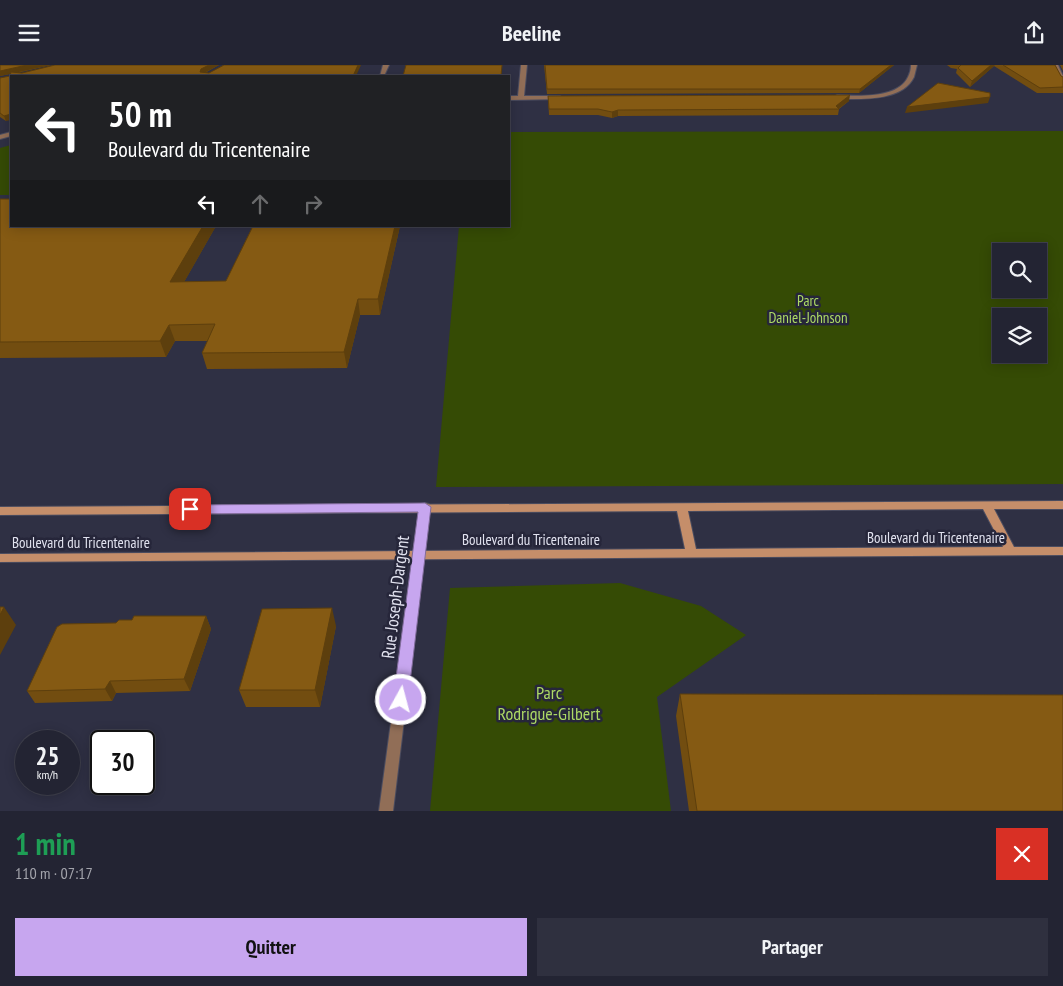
<!DOCTYPE html>
<html lang="fr">
<meta charset="utf-8">
<style>
:root{--surface:#232433;--page:#2f303f;--text:#f1f3f6;--muted:#a3a4ac;--line:#40414e;--accent:#c7a6ef}
body{margin:0;font-family:"PT Sans Narrow",sans-serif;background:var(--page);color:var(--text);height:100vh;display:flex;flex-direction:column;font-size:19px;white-space:nowrap}
*{box-sizing:border-box;margin:0}
p{font-size:16px;color:var(--muted)}
.icon{flex:none;width:28px;height:28px;fill:none;stroke:currentColor;stroke-width:2;stroke-linecap:round;stroke-linejoin:round}
.map{position:relative;height:746px;overflow:hidden}
.details{display:flex;flex-direction:column;background:var(--surface);flex:1}
.details>*{flex:none}
.banner{position:absolute;left:10px;top:10px;width:500px;height:152px;border-radius:0px;box-shadow:0 2px 12px #0003,0 0 0 1px var(--line);background:#202124;color:#fff;overflow:hidden}
.controls{position:absolute;left:992px;top:178px;display:grid;gap:10px}
.controls a{display:grid;place-items:center;width:55px;height:55px;border-radius:0px;background:var(--surface);box-shadow:0 2px 12px #0003,0 0 0 1px var(--line);font-size:25px}
.speed{position:absolute;left:15px;top:665px;display:flex;gap:10px;font-size:25px;font-weight:700;text-align:center}
.speed>*{display:grid;place-content:center;width:65px;height:65px;border-radius:50%;background:var(--surface);box-shadow:0 2px 12px #0003,0 0 0 1px var(--line);line-height:1}
.speed small{font-size:12px;font-weight:400}
.speed .limit{border:2px solid #111;border-radius:8px;background:#fff;color:#111}
.pin{position:absolute;display:grid;place-items:center;width:42px;height:42px;color:#fff;margin:-21px;border-radius:10px;box-shadow:0 2px 8px #0006}
.me{position:absolute;width:55px;margin:-28px;rotate:7deg;stroke-linejoin:round;filter:drop-shadow(0 0 4px #0008)}
.turn{display:flex;align-items:center;gap:18px;height:105px;padding:0 15px;font-size:22px}
.turn .icon{width:65px;height:65px;stroke-width:2.5}
.turn b{display:block;font-size:35px;line-height:42px}
.lanes{display:flex;align-items:center;height:48px;padding:0 15px;background:#0003;justify-content:center;gap:25px;direction:ltr}
.lanes .off{opacity:.35}
.round{display:grid;place-items:center;flex:none;width:52px;height:52px;border-radius:0px;background:var(--page)}
.head{display:flex;align-items:center;justify-content:space-between;height:85px;padding:0 15px}
h1{font-size:30px;font-weight:800;line-height:38px;color:#1e9e55}
.button{display:flex;gap:10px;margin-top:auto;padding:10px 15px}
.button a{flex:1;height:58px;border-radius:0px;background:var(--accent);color:#111;font-size:20px;font-weight:800;line-height:58px;text-align:center}
.button a+a{background:var(--page);color:var(--text)}
header{display:flex;justify-content:space-between;align-items:center;height:65px;padding:0 15px;background:var(--surface);font-size:22px;font-weight:800}
.map>svg:first-child{display:block}
.green{fill:#354b05;fill-rule:evenodd}
.lines{fill:none;stroke-linecap:round;stroke-linejoin:round}
.street-casing{stroke:#4b4c5f;stroke-width:2}
.secondary-casing{stroke:#4b4c5f;stroke-width:2}
.street{fill:#916e57;fill-rule:evenodd}
.secondary{fill:#c58e6a;fill-rule:evenodd}
.wall{fill:#724d10}
.shaded-wall{fill:#5d3f0d}
.building{fill:#855a13;stroke:#5d3f0d}
.route{fill:#c7a6ef;stroke:#816c9b}
.labels{text-anchor:middle;dominant-baseline:central;stroke-width:5;stroke-linejoin:round;paint-order:stroke}
.park-label{font-size:15px;fill:#adda65;stroke:#26263a}
.street-label{font-size:15px;fill:#e1e2ef;stroke:#26263a}
.near-street-label{font-size:18px;fill:#e1e2ef;stroke:#26263a}
.near-park-label{font-size:18px;fill:#adda65;stroke:#26263a}
</style>
<header><svg class="icon" aria-label="menu" viewBox="0 0 24 24"><path d="M4 6h16M4 12h16M4 18h16"/></svg>Beeline<svg class="icon" aria-label="share" viewBox="0 0 24 24"><path d="M12 15V3M7 8l5-5 5 5M5 13v7h14v-7"/></svg></header>
<div class="map">
<svg width="1063" height="746" viewBox="0 0 1063 746">
<rect width="100%" height="100%" fill="#2f3044"/>
<path class="green" d="M1063 66V419L436 422 459 161H509V67ZM1001 186H1039V224H1001ZM1001 251H1039V289H1001Z
M11 80V130H0V83Z
M620 518 701 541 746 570 657 632 671 746H430L450 523Z"/>
<g class="lines">
<defs>
<path id="street" d="M383 0H389L384 11H380Z
M521 0H527L524 31H560L563 33 562 34 509 35V31H518Z
M911 0H917C916 4 915 8 914 12 902 37 860 34 837 34L834 32 837 30C857 31 898 34 908 12 910 8 911 4 911 0Z
M1052 0H1058L1063 11V18L1060 16Z
M11 67V71L0 74V70Z
M425 438 429 439 430 442 393 746H379L420 442 421 439Z"/>
<path id="secondary" d="M1063 436V444H994L1014 482H1063V490L0 497V489L685 484 677 446 0 450V442ZM983 444 1003 482 696 484 688 446Z"/>
</defs>
<use href="#street" class="street-casing"/>
<use href="#secondary" class="secondary-casing"/>
<use href="#street" class="street"/>
<use href="#secondary" class="secondary"/>
</g>
<path class="wall" d="M0 0H51L17 8H22L55 0H219L205 8 11 11 6 56 0 52V13L10 11V9L0 11Z
M544 0H894L859 28 547 29Z
M947 0H1055L1061 11 1063 12V28H1037L994 1 970 22 956 8 957 4 951 3Z
M1060 0H1063V6Z
M548 31 849 36 839 44 838 50 618 51 612 53 598 50H549Z
M0 134 11 161H216L184 217 226 216 253 161H400L380 250H360L347 303 207 304 202 288 208 276H175L166 292 0 293Z
M206 551 211 564 190 626 116 628 112 636 35 638 27 626 116 558 132 555Z
M336 561 320 642H246L239 625Z
M680 629 1063 746H689L676 651Z"/>
<path class="shaded-wall" d="M27 0H51L0 11V6Z
M209 0H219L202 9 200 7 201 4Z
M358 0H361L356 11H353Z
M891 0H894L859 28 860 24Z
M991 0H995L994 1 970 22 972 16Z
M850 30 849 36 838 44 836 41Z
M990 32 988 38 905 48 907 42Z
M618 45V51L612 53V47Z
M11 49V55L6 56 4 51Z
M203 161H216L175 233 170 217Z
M395 161H400L380 250 378 234Z
M358 234 360 250 347 303 344 287Z
M169 260 175 276 166 292 160 276Z
M4 542 16 560 0 590V550Z
M332 543 336 561 320 642 315 625Z
M206 551 211 564 190 626 184 614Z
M110 616 116 628 112 636 105 624Z"/>
<path class="building" d="M0 0H27L0 6Z
M55 0H209L201 4 200 7 209 8 224 0H358L353 11H11V49L4 51 0 48V13L10 11 11 7 22 8Z
M406 0H502L501 11H403Z
M545 0H891L860 24H547Z
M961 0H991L972 16 958 3Z
M1003 0H1055L1061 11 1063 12V22L1040 23Z
M938 18 990 28V32L907 42Z
M850 30 836 41 839 44 618 45 612 47 598 44H549L548 31Z
M0 134H11V161H203L170 217 226 216 253 161H395L378 234H358L344 287 202 288 215 259 169 260 160 276 0 277Z
M0 542H4L0 550Z
M332 543 315 625H239L262 544Z
M134 551H206L184 614 110 616 105 624 27 626 57 562 62 559 116 558 119 555H132Z
M680 629 1063 630V746H697Z"/>
<path class="route" d="M425 438 431 442 408 635 406 640 401 642 395 640 393 635 418 447 190 449 185 447 184 444 185 441 190 440Z"/>
<g class="labels">
<g class="park-label">
<text x="808" y="235">Parc<tspan x="808" dy="17">Daniel-Johnson</tspan></text>
</g>
<g class="street-label">
<text x="936" y="472">Boulevard du Tricentenaire</text>
<text x="531" y="474">Boulevard du Tricentenaire</text>
<text x="81" y="477">Boulevard du Tricentenaire</text>
</g>
<g class="near-street-label">
<text transform="translate(395 532) rotate(-83)">Rue Joseph-Dargent</text>
</g>
<g class="near-park-label">
<text x="549" y="627">Parc<tspan x="549" dy="21">Rodrigue-Gilbert</tspan></text>
</g>
</g>
</svg>
<div class="controls">
<a><svg class="icon" aria-label="search" viewBox="0 0 24 24"><circle cx="10" cy="10" r="6"/><path d="M15 15l6 6"/></svg></a>
<a><svg class="icon" aria-label="layers" viewBox="0 0 24 24"><path d="M12 4l9 5-9 5-9-5zM3 14l9 5 9-5"/></svg></a>
</div>
<div class="speed"><div>25<small>km/h</small></div><div class="limit">30</div></div>
<div class="pin" style="left:190px;top:444px;background:#d93025"><svg class="icon" aria-label="arrive" viewBox="0 0 24 24"><path d="M6 21V4h12l-3 4 3 4H6"/></svg></div>
<svg class="me" style="left:401px;top:635px" viewBox="-20 -20 40 40"><circle r="17" fill="#c7a6ef" stroke="#fff" stroke-width="3"/><path d="M0-11L8 9 0 5-8 9z" fill="#fff"/></svg>
<div class="banner">
<div class="turn"><svg class="icon" aria-label="left" viewBox="0 0 24 24"><path d="M17 20v-9H6M10 6l-5 5 5 5"/></svg><div><b>50 m</b>Boulevard du Tricentenaire</div></div>
<div class="lanes"><svg class="icon" aria-label="left" viewBox="0 0 24 24"><path d="M17 20v-9H6M10 6l-5 5 5 5"/></svg><svg class="icon off" aria-label="ahead" viewBox="0 0 24 24"><path d="M12 20V5M6 11l6-6 6 6"/></svg><svg class="icon off" aria-label="right" viewBox="0 0 24 24"><path d="M7 20v-9h11M14 6l5 5-5 5"/></svg></div>
</div>
</div>
<section class="details">
<div class="head"><div><h1>1 min</h1><p>110 m · 07:17</p></div><a class="round" style="background:#d93025;color:#fff"><svg class="icon" aria-label="close" viewBox="0 0 24 24"><path d="M6 6l12 12M18 6L6 18"/></svg></a></div>
<div class="button"><a>Quitter</a><a>Partager</a></div>
</section>
